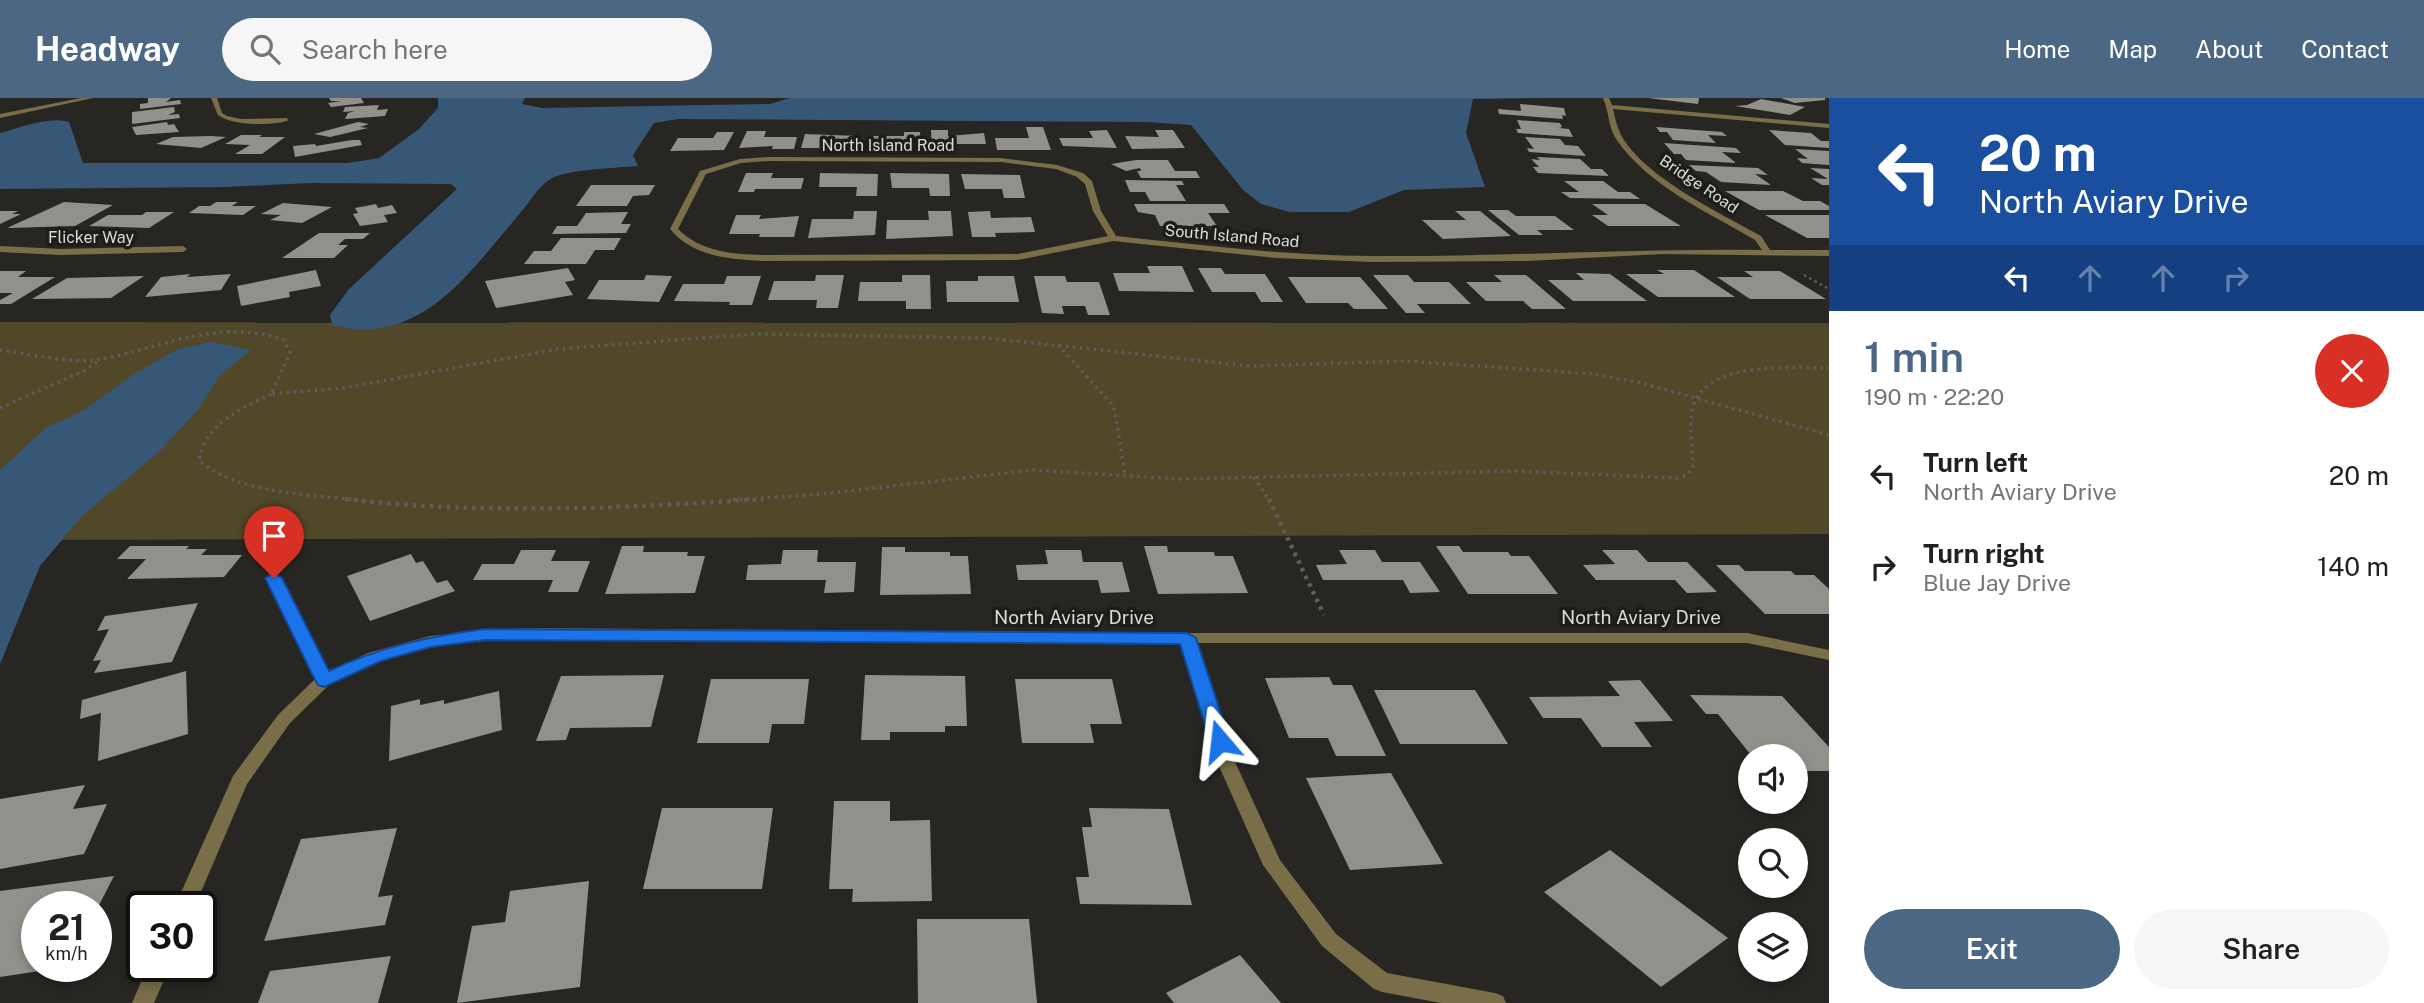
<!DOCTYPE html>
<meta charset="utf-8">
<style>
:root{--surface:#fff;--page:#f6f6f6;--text:#202124;--muted:#757577;--accent:#4c6784}
body{margin:0;font-family:"Public Sans",sans-serif;background:var(--page);color:var(--text);height:100vh;display:flex;flex-direction:column;font-size:26px;white-space:nowrap}
*{box-sizing:border-box;margin:0}
p{font-size:23px;color:var(--muted)}
.icon{flex:none;width:38px;height:38px;fill:none;stroke:currentColor;stroke-width:2;stroke-linecap:round;stroke-linejoin:round}
.map{position:relative;flex:1;overflow:hidden}
.panel{display:flex;flex-direction:column;background:var(--surface);width:595px}
.panel>*{flex:none}
.guide{background:#1a4fa0;color:#fff;overflow:hidden}
.buttons{position:absolute;left:1738px;top:646px;display:grid;gap:14px}
.buttons a{display:grid;place-items:center;width:70px;height:70px;border-radius:50%;background:var(--surface);box-shadow:0 4px 10px #0003;font-size:35px}
.speed{position:absolute;left:21px;top:793px;display:flex;gap:14px;font-size:35px;font-weight:700;text-align:center}
.speed>*{display:grid;place-content:center;width:91px;height:91px;border-radius:50%;background:var(--surface);box-shadow:0 4px 10px #0003;line-height:1}
.speed small{font-size:18px;font-weight:400}
.speed .limit{border:4px solid #111;border-radius:10px;background:#fff;color:#111}
.pin{position:absolute;display:grid;place-items:center;width:60px;height:60px;color:#fff;margin:-72px -30px;border-radius:50% 50% 50% 0;rotate:-45deg;box-shadow:0 0 7px #0007}
.pin .icon{rotate:45deg}
.me{position:absolute;width:77px;margin:-38px;rotate:343deg;stroke-linejoin:round;filter:drop-shadow(0 0 5px #0008)}
.turn{display:flex;align-items:center;gap:24px;height:147px;padding:0 35px;font-size:32px}
.turn .icon{width:91px;height:91px;stroke-width:2.5}
.turn b{display:block;font-size:49px;line-height:60px}
.lanes{display:flex;align-items:center;height:66px;padding:0 35px;background:#0003;justify-content:center;gap:35px;direction:ltr}
.lanes .off{opacity:.35}
.round{display:grid;place-items:center;flex:none;width:74px;height:74px;border-radius:37px;background:var(--page)}
.overview{display:flex;align-items:center;justify-content:space-between;height:119px;padding:0 35px}
h1{font-size:42px;font-weight:600;line-height:52px;color:var(--accent)}
.primary-button{display:flex;gap:14px;margin-top:auto;padding:14px 35px}
.primary-button a{flex:1;height:80px;border-radius:42px;background:var(--accent);color:#fff;font-size:28px;font-weight:600;line-height:80px;text-align:center}
.primary-button a+a{background:var(--page);color:var(--text)}
ul{padding:0;list-style:none}
li{display:flex;align-items:center;gap:21px;height:91px;padding:0 35px}
li div{flex:1}
li b{display:block;font-size:26px}
li em{font-style:normal}
header{display:flex;align-items:center;gap:42px;box-sizing:border-box;height:98px;padding:0 35px;background:var(--accent);color:#fff}
header strong{font-size:33px}
nav{display:flex;gap:38px;margin-inline-start:auto;font-size:24px}
.search{width:490px;height:63px;background:var(--page);display:flex;align-items:center;gap:18px;box-sizing:border-box;padding:0 24px;border-radius:38px;color:var(--muted);font-size:26px}
main{display:flex;flex:1;min-height:0}
.map>svg:first-child{display:block}
.green{fill:#51482a}
.water{fill:#375777}
.building{fill:#91908b}
.lines{fill:none;stroke-linecap:round;stroke-linejoin:round}
.path-far2{stroke:#5e5d5a;stroke-width:2.5;stroke-dasharray:2.5 3.5;stroke-linecap:butt}
.path-far1{stroke:#5e5d5a;stroke-width:3.5;stroke-dasharray:2.5 4.5;stroke-linecap:butt}
.path{stroke:#5e5d5a;stroke-width:4.5;stroke-dasharray:3.5 5;stroke-linecap:butt}
.minor{fill:#7a6e48;fill-rule:evenodd}
.route{fill:#1a73e8;stroke:#114b97;stroke-width:2}
.labels{text-anchor:middle;dominant-baseline:central;stroke-width:7;stroke-linejoin:round;paint-order:stroke}
.far-street-label{font-size:16px;fill:#dbdbd8;stroke:#1e1d19}
.street-label{font-size:19px;fill:#dbdbd8;stroke:#1e1d19}
</style>
<header>
<strong>Headway</strong>
<div class="search"><svg class="icon" aria-label="search" viewBox="0 0 24 24"><circle cx="10" cy="10" r="6"/><path d="M15 15l6 6"/></svg>Search here</div>
<nav><a>Home</a><a>Map</a><a>About</a><a>Contact</a></nav>
</header>
<main>
<div class="map">
<svg width="1829" height="905" viewBox="0 0 1829 905">
<rect width="100%" height="100%" fill="#282623"/>
<path class="green" d="M0 224 1829 225V436L0 442Z"/>
<path class="water" d="M438 0H525L522 6 542 10 770 6 790 0H1545L1473 1 1466 35 1485 89 1404 92 1349 114H1290L1261 106 1243 92 1191 27 1146 24 678 21 654 25 633 57 638 68C618 70 564 71 549 82 538 89 529 105 521 114 470 173 422 250 332 227L330 217 349 191 457 91 451 86 310 85 226 89 0 91V35C21 30 48 18 69 24L83 65H348L379 60 419 31 438 10Z
M212 244 251 252 220 277 197 313 160 353 82 418 40 468 0 566V372L46 330 83 313 134 276 178 251Z"/>
<path class="building" d="M148 0H171L166 4 180 2 181 6 140 11V6L148 5Z
M329 0H361L364 5 331 9 328 5 341 3H331Z
M1648 0H1699L1698 6Z
M1781 0H1825V2L1795 5Z
M1761 1 1805 9 1790 17 1735 8 1747 7Z
M1520 6 1564 10 1566 18 1562 17 1563 21 1499 16 1498 11 1521 13Z
M379 7 377 12 388 11 385 18 345 21 348 15 355 13 343 14 345 9Z
M174 9 175 14 168 17 179 16 180 20 132 26V14Z
M1517 22 1560 25 1562 29 1559 30 1569 31 1573 39 1518 35 1516 31H1521Z
M167 24 168 27 174 26 179 34 136 37 132 29Z
M358 24 369 26 360 29 368 30 330 39 314 36Z
M1026 29H1043L1051 52H997L995 40H1029Z
M1656 29 1722 34 1727 38 1708 37 1716 45 1673 42 1667 34H1660Z
M931 32H948V38L984 35 986 46H954V51H932Z
M1107 32 1117 50 1063 48 1059 40H1093L1089 33Z
M1155 32H1173L1185 50 1132 51 1125 38 1159 39Z
M1769 32 1811 35 1821 43H1829V50L1785 47Z
M747 33H766L764 39H797L794 51H772L773 48 739 50Z
M717 34H734L724 52 670 53 678 40H713Z
M904 34H920L921 51 871 48 872 38H904Z
M805 36 858 38 857 46H836L835 50H801Z
M241 37H262L259 39H285L262 56H235L250 47 225 46Z
M210 38 226 39 201 50 156 46 173 39Z
M1525 39 1560 41 1565 47 1578 48 1586 58 1529 54 1527 50 1534 51Z
M352 42H360L362 47 295 59 293 48 315 46 316 48Z
M1664 45 1736 50 1741 55 1722 54 1736 65 1686 62 1681 56H1674Z
M1795 51 1829 53V67L1802 65 1797 60 1808 61Z
M1537 59 1580 61 1591 71H1602L1609 78 1538 75 1533 69H1539L1531 61 1540 62Z
M1136 62H1168L1175 73H1196L1200 80H1141L1137 73H1141L1140 70 1126 73 1111 66Z
M1688 67 1758 70 1768 77 1755 76 1771 87 1721 84 1706 74 1696 73Z
M1810 70 1829 71V87H1822L1811 80 1828 81Z
M746 75H773L771 80H804L801 91H755L754 94H738Z
M820 75 878 76 877 98H856L857 89H819Z
M890 75 949 76 950 98H930L929 90H892Z
M961 76 1020 77 1025 100H1004L1002 91H965Z
M1125 82 1182 83 1184 87H1176L1186 103H1150L1145 94H1130Z
M1564 83H1603L1618 94H1630L1640 101 1570 100 1561 94H1579Z
M591 87H655L649 97 633 98 627 108H576Z
M1725 93H1783L1803 103H1820L1829 108V112H1759Z
M64 104 113 107 75 128 7 130Z
M216 104H238L232 108H256L243 117 189 115 199 108H210Z
M283 105 332 109 302 125 270 122 281 117 261 116Z
M376 106 378 110 392 107 397 115 384 117 388 124 360 128 353 116 358 115 355 110Z
M1134 106H1224L1230 115H1208L1217 128H1160L1155 117 1138 114Z
M1592 106H1645L1681 128H1608L1592 117H1608Z
M1488 112H1508L1516 118H1555L1574 132H1537L1543 137H1519Z
M0 113H18L12 116H21L0 126Z
M854 113H877L875 137 808 140 812 121H853Z
M928 113H951L953 138 886 141 887 122H929Z
M990 113 991 120 1031 119 1035 134 995 135 996 139H972L968 114Z
M1455 113H1480L1511 138 1443 141 1422 122H1466Z
M146 114H174L149 130 89 128 108 117H142Z
M628 114 621 126H631L626 135 552 136 557 128H577L586 115Z
M736 117H761L759 121 799 118 794 139H759L760 136H729Z
M1765 117H1829V140H1807Z
M319 135H370L363 141H345L338 147H348L334 160H282Z
M561 140H621L614 152H595L586 166H524L534 153H551Z
M1147 168H1182L1194 194 1119 193 1113 175H1150Z
M568 170 575 182 565 184 573 197 496 210 485 183Z
M1198 170H1221L1225 176H1265L1283 204H1261L1255 194H1212Z
M316 172 321 188 289 194 290 199 241 208 237 188Z
M1657 172H1694L1735 199H1658L1626 176H1664Z
M0 173H26L18 179H55L11 206H0V202L13 195H0Z
M1744 173H1780L1826 201H1750L1717 179H1753Z
M1576 175 1610 176 1647 203H1573L1548 182H1584Z
M190 176 187 179 231 176 221 192 145 199 161 179Z
M646 177 672 178 659 204 587 201 599 182H644Z
M816 177H844L838 210H816L817 202H768L774 183H815Z
M902 177H930L931 211H906V203H858L860 184H902Z
M1373 177H1408L1414 184H1449L1471 206H1417L1425 215H1406Z
M1494 177H1526L1566 211H1532L1523 203H1486L1466 184H1502Z
M144 178 111 200 32 201 67 180Z
M727 178H761L752 207H729L730 204 674 203 683 186H724Z
M978 178H1014L1019 204H947L946 183H978Z
M1034 178H1065L1067 184H1099L1110 217H1088L1085 208H1062L1064 216 1042 215Z
M1288 179H1360L1388 211H1354L1348 205H1306Z
M130 448H189L186 451H207L201 457H242L224 479 127 481 146 461H117Z
M622 448H644L643 454H688L687 458H705L695 495 605 496Z
M1144 448H1167L1168 454H1214L1215 458H1233L1248 495 1158 496Z
M1436 448H1459L1463 454H1508L1511 458H1529L1558 496H1468Z
M882 449H905V454H950V458H968L971 496 880 497Z
M521 452H556L551 463H590L578 494H548L553 482H473L482 466H514Z
M783 452H818L817 464H856L854 494 824 495 826 482H746L748 467 781 466Z
M1045 452H1081L1083 464H1122L1130 494 1101 495 1098 482H1018L1016 467 1048 466Z
M1339 452H1375L1382 464H1420L1440 494 1410 495 1403 482H1323L1316 467 1347 466Z
M1602 452H1637L1648 464H1687L1717 494 1687 495 1675 482H1596L1583 467 1615 466Z
M411 456 416 465 423 463 437 485 447 482 455 493 370 523 347 478Z
M1716 467H1739L1745 473H1791L1795 477H1814L1829 491V516H1765Z
M198 505 172 564 94 575 101 562 93 563 109 531 97 533 105 518Z
M186 573 188 636 98 663 101 615 80 621 82 602Z
M664 577 651 629 570 630 566 642 536 643 561 578Z
M865 577 965 578 967 628H945V634H890V642H861Z
M1329 579 1333 587H1352L1386 658H1336L1328 640H1289L1265 580Z
M711 581H809L804 626H772L769 645H697Z
M1015 581H1112L1122 626H1090L1094 645H1022Z
M1640 582 1673 623 1634 624 1652 649H1602L1581 620H1543L1529 599 1620 598 1608 583Z
M1374 592H1475L1508 646H1400Z
M499 593 502 632 389 663 391 608 420 601V607L444 602V606Z
M1690 597 1782 598 1829 649V673H1796V658L1751 657 1718 616H1706Z
M1391 675 1443 766 1350 772 1306 680Z
M85 687 73 711 107 706 84 756 0 771V701Z
M834 703H890V723L930 722 932 803 852 804 853 791H829Z
M662 710H773L762 791H643Z
M1089 710 1169 711 1192 807 1080 806 1076 779H1089L1082 729H1092Z
M397 730 378 799 393 797 385 827 264 843 301 741Z
M1610 752 1728 840 1661 889 1544 794Z
M114 778 96 813V808H37V868H48L46 872 0 879V793Z
M589 783 580 889 457 905 472 828 505 824 510 793Z
M917 821H1029L1037 905H918Z
M1240 857 1281 905H1174L1166 895Z
M391 858 378 905H258L270 873Z"/>
<g class="lines">
<path class="path-far2" d="M1804 177 1829 191
M228 233H234"/>
<path class="path-far1" d="M1058 247 1111 305 1115 313 1125 378
M0 252C23 255 76 266 96 262 161 251 217 219 284 242L290 255 271 296 344 290 558 251 754 236 987 240 1250 268 1406 263 1594 276 1641 285 1829 337
M271 296C240 311 206 325 199 362 233 395 313 397 359 402
M0 310 86 272 97 264
M1254 379 1269 402
M733 402 822 396 1033 372 1180 381 1516 373 1678 380 1688 376 1693 368C1693 349 1688 327 1693 309 1706 262 1791 270 1829 270"/>
<path class="path" d="M345 401C478 417 629 410 763 401
M1269 401 1324 517"/>
<path class="minor" d="M81 0H93L0 20V16Z
M211 0H217L222 15 227 18 241 21 286 20 289 22C274 28 231 28 218 17Z
M1603 0H1609L1612 7 1829 26V30L1613 11C1615 20 1617 29 1621 37 1644 79 1720 115 1761 138L1770 152H1829V158L1663 156 1526 163 1372 164 1276 160 1113 143 1018 162 763 163C729 161 693 159 670 131L700 73 740 61 768 59 1001 60 1057 67 1083 75 1092 83 1101 113 1116 138C1202 147 1288 158 1375 158 1504 159 1633 150 1762 152L1755 142C1708 114 1648 88 1616 41 1608 29 1609 13 1603 0ZM768 63 1001 64 1056 71 1077 79 1085 86 1093 113 1108 138 1018 156 763 157C732 156 701 154 678 131L706 76 741 65Z
M0 148 61 151 183 148 187 151 183 154 61 157 0 154Z
M273 476 280 480 328 574 368 555 430 538 521 530 1187 535H1747L1829 552V562L1747 545H1196L1236 666 1280 762 1336 836 1387 875 1495 895 1503 898 1506 905H1441L1382 894 1374 891 1322 848 1263 767 1218 666 1181 545 521 540 430 548 380 563 330 586 290 625 247 686 195 808H175L233 678 278 617 315 581 266 480Z
M148 868H170L154 905H132Z"/>
</g>
<path class="route" d="M274 475 282 480 329 573C380 549 429 538 485 531L1187 535 1196 540 1230 643 1227 648 1220 650 1213 648 1210 643 1180 546 485 542 431 549 381 563 324 589 318 587 315 582 265 480Z"/>
<g class="labels">
<g class="far-street-label">
<text x="888" y="47">North Island Road</text>
<text transform="translate(1699 86) rotate(34)">Bridge Road</text>
<text transform="translate(1232 138) rotate(5)">South Island Road</text>
<text x="91" y="139">Flicker Way</text>
</g>
<g class="street-label">
<text x="1074" y="519">North Aviary Drive</text>
<text x="1641" y="519">North Aviary Drive</text>
</g>
</g>
</svg>
<div class="buttons">
<a><svg class="icon" aria-label="sound" viewBox="0 0 24 24"><path d="M4 9h4l5-4v14l-5-4H4zM17 9q2 3 0 6"/></svg></a>
<a><svg class="icon" aria-label="search" viewBox="0 0 24 24"><circle cx="10" cy="10" r="6"/><path d="M15 15l6 6"/></svg></a>
<a><svg class="icon" aria-label="layers" viewBox="0 0 24 24"><path d="M12 4l9 5-9 5-9-5zM3 14l9 5 9-5"/></svg></a>
</div>
<div class="speed"><div>21<small>km/h</small></div><div class="limit">30</div></div>
<div class="pin" style="left:274px;top:480px;background:#d93025"><svg class="icon" aria-label="arrive" viewBox="0 0 24 24"><path d="M6 21V4h12l-3 4 3 4H6"/></svg></div>
<svg class="me" style="left:1220px;top:643px" viewBox="-20 -20 40 40"><path d="M0-17L14 15 0 8-14 15z" fill="#1a73e8" stroke="#fff" stroke-width="4"/></svg>
</div>
<section class="panel">
<div class="guide">
<div class="turn"><svg class="icon" aria-label="left" viewBox="0 0 24 24"><path d="M17 20v-9H6M10 6l-5 5 5 5"/></svg><div><b>20 m</b>North Aviary Drive</div></div>
<div class="lanes"><svg class="icon" aria-label="left" viewBox="0 0 24 24"><path d="M17 20v-9H6M10 6l-5 5 5 5"/></svg><svg class="icon off" aria-label="ahead" viewBox="0 0 24 24"><path d="M12 20V5M6 11l6-6 6 6"/></svg><svg class="icon off" aria-label="ahead" viewBox="0 0 24 24"><path d="M12 20V5M6 11l6-6 6 6"/></svg><svg class="icon off" aria-label="right" viewBox="0 0 24 24"><path d="M7 20v-9h11M14 6l5 5-5 5"/></svg></div>
</div>
<div class="overview"><div><h1>1 min</h1><p>190 m · 22:20</p></div><a class="round" style="background:#d93025;color:#fff"><svg class="icon" aria-label="close" viewBox="0 0 24 24"><path d="M6 6l12 12M18 6L6 18"/></svg></a></div>
<ul>
<li><svg class="icon" aria-label="left" viewBox="0 0 24 24"><path d="M17 20v-9H6M10 6l-5 5 5 5"/></svg><div><b>Turn left</b><p>North Aviary Drive</p></div><em>20 m</em></li>
<li><svg class="icon" aria-label="right" viewBox="0 0 24 24"><path d="M7 20v-9h11M14 6l5 5-5 5"/></svg><div><b>Turn right</b><p>Blue Jay Drive</p></div><em>140 m</em></li>
</ul>
<div class="primary-button"><a>Exit</a><a>Share</a></div>
</section>
</main>
